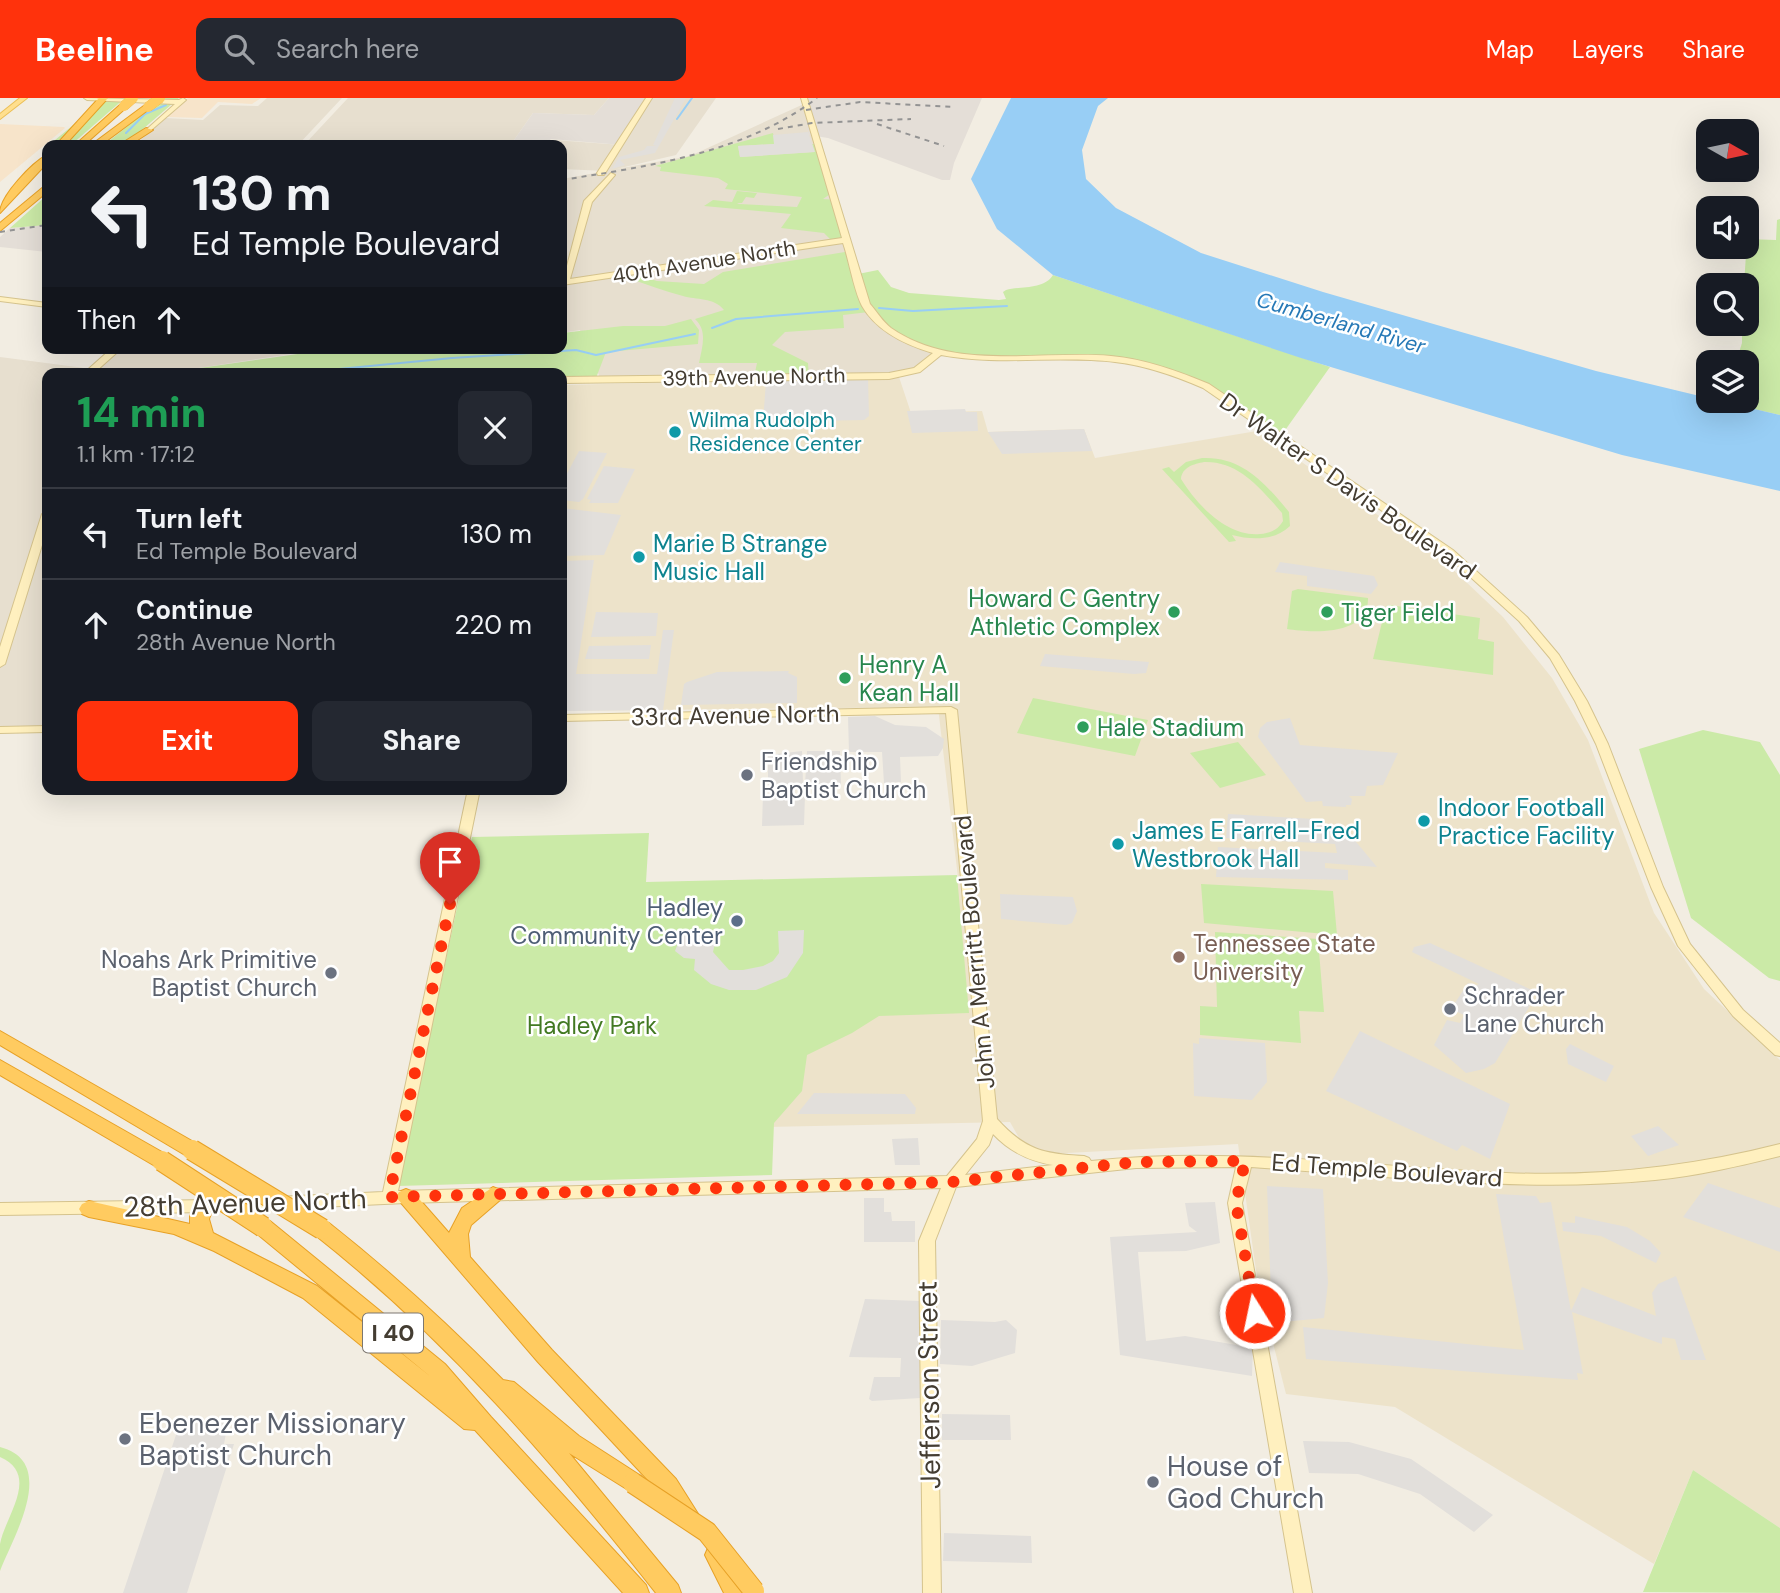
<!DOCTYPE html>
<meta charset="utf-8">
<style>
:root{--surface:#171b24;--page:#242831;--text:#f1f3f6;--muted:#9ea1a6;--line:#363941;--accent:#ff320c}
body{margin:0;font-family:"DM Sans",sans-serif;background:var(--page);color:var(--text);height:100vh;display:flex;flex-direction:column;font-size:26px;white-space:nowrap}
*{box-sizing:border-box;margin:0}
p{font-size:23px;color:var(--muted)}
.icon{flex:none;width:38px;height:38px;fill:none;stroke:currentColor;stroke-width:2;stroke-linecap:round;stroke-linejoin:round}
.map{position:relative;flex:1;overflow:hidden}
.side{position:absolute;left:42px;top:270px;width:525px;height:427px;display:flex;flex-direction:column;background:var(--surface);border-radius:14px;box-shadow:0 7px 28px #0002}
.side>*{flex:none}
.top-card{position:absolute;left:42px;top:42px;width:525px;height:214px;border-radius:14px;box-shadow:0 7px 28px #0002;background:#171b24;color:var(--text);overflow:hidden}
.needle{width:46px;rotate:99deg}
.tools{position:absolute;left:1696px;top:21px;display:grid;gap:14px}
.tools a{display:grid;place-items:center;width:63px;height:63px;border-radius:14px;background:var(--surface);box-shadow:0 7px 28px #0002;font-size:35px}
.pin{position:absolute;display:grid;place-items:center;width:60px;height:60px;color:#fff;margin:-72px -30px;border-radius:50% 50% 50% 0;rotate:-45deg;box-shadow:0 0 7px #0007}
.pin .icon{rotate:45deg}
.me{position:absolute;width:77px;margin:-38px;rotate:350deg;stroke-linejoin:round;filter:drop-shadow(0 0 5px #0008)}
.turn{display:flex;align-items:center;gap:24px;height:147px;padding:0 35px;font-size:32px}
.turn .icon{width:91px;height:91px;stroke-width:2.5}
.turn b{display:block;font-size:49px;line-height:60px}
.then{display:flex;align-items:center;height:66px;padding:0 35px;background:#0003;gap:14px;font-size:26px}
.round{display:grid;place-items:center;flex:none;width:74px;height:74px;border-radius:14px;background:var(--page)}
.overview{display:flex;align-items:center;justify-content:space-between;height:119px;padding:0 35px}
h1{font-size:42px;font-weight:700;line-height:52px;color:#1e9e55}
.cta{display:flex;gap:14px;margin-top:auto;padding:14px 35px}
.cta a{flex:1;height:80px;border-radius:14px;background:var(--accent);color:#fff;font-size:28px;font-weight:700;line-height:80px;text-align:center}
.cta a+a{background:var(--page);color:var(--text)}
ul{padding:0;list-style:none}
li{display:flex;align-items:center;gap:21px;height:91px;padding:0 35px;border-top:2px solid var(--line)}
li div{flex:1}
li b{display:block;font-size:26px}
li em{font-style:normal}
header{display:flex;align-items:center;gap:42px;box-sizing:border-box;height:98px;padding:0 35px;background:var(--accent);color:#fff}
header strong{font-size:33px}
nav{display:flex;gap:38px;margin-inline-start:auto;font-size:24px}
.search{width:490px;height:63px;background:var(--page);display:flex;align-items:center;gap:18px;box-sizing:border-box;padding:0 24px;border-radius:14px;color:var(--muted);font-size:26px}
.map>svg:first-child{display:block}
.residential{fill:#e7dfcf}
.commercial{fill:#f7e4ca}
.industrial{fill:#e4ded7}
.education{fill:#ede3ca}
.green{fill:#cbeaa7;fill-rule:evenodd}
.parking{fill:#e2dfdb}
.water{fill:#98cef5}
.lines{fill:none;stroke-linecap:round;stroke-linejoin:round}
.stream{stroke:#98cef5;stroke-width:2}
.secondary-casing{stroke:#d5c38d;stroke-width:2}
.primary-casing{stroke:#ebbf57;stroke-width:2}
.highway-casing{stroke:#e7a126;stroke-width:2}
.secondary{fill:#fff0bf;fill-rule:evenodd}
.primary{fill:#ffdf8e;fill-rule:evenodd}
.highway{fill:#ffcb60;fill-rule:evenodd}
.rail{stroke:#939393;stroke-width:2;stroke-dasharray:5 5;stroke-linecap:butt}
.highway-bridge-far1-casing{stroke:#e7a126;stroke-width:10;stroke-linecap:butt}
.highway-bridge-casing{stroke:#e7a126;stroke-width:22;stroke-linecap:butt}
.highway-bridge-far1{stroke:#ffcb60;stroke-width:10}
.highway-bridge{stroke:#ffcb60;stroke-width:20}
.route{stroke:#ff320c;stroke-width:12;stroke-dasharray:0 21.6}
.culture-dot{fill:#0f9aa8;stroke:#fff;stroke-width:2.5}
.leisure-dot{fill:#2e9e5b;stroke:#fff;stroke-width:2.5}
.worship-dot{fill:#6b7280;stroke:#fff;stroke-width:2.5}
.service-dot{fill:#5c6f8a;stroke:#fff;stroke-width:2.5}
.education-dot{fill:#8d6e63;stroke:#fff;stroke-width:2.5}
.labels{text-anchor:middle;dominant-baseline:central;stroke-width:5;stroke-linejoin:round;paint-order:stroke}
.far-street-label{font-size:21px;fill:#443d32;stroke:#fff}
.far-water-label{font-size:21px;font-style:italic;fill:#2578b6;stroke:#fff}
.far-culture-label{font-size:21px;fill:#0d838f;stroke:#fff;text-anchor:start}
.shield{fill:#fff;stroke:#7c7770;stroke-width:2}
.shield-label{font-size:23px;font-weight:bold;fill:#443d32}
.street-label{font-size:24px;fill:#443d32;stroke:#fff}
.culture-label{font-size:24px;fill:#0d838f;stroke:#fff;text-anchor:start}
.leisure-label{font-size:24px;fill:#27864d;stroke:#fff;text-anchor:start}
.worship-label{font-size:24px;fill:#5b616d;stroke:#fff;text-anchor:start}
.service-label{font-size:24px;fill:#4e5e75;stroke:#fff;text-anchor:end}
.education-label{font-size:24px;fill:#785e54;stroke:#fff;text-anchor:start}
.park-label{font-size:24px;fill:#427922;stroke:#fff}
.near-street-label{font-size:28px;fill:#443d32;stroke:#fff}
.near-worship-label{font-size:28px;fill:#5b616d;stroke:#fff;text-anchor:start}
</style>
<header>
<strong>Beeline</strong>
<div class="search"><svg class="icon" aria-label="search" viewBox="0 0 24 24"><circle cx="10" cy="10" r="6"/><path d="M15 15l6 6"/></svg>Search here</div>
<nav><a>Map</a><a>Layers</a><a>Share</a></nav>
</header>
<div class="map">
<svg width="1780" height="1495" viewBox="0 0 1780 1495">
<rect width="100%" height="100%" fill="#f2ede2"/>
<path class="residential" d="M267 0H342L298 47H135L166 20 203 22 220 7 258 8Z
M348 0H609L594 17 533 15 512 45 474 43 471 46 427 47H304Z
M652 0H716L676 57 616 71 690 58 806 5 857 173 940 254 905 276 601 282 580 232 562 235V81L606 73 562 71V47H551L554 42 622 47Z
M118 250H330L165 275H47V630L0 632V259L92 271Z"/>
<path class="commercial" d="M188 0H261L252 6 218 4 202 20 167 19Z
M0 26 64 29 65 30 0 84Z"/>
<path class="industrial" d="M609 0H651L622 47 551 41 544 47H427L471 46 473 43 512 45 533 15 594 17Z
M802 0H982L954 65 950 82H942L828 40 809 37Z
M47 127V154L0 149V139L10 130Z"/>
<path class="education" d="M899 279 911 315 982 313 988 334 1084 331 1095 360 1257 333 1444 463 1503 519 1552 580 1588 642 1654 815 1704 891 1780 962V1430L1693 1372 1654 1466 1395 1309 1286 1296 1258 1186 1238 1046 1029 1057 1010 1024 766 1029 667 788 958 780 938 609 562 613V287Z"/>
<path class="green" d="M106 0H125L71 47H49Z
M163 0H179L143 31 129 47H104Z
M773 35 775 46 738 48 740 59 814 54 812 46H819L833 94 823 101 836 102 847 142 833 144 824 135 781 130 791 116 704 108 713 102 732 104 737 93 757 95 754 100 746 99 742 105H737L739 106 797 109 802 99 725 91 728 86 718 80 660 73 661 69 655 68Z
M47 97V127L10 130Z
M1780 121V317L1723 304 1746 303V264H1736L1742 245V226H1746V187H1744L1747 141 1776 142 1777 122Z
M851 153 858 176 878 172 891 189 909 195 999 202 1006 201 1003 194 1006 192C1020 188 1044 192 1053 177L1330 269 1281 338 1206 288 1177 275 1113 261H1011L940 254 897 238 869 214 843 217 844 230 785 234 772 247 808 265 809 279H754L757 265H699C702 249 708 233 695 221L724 212C714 199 696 202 683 198 664 193 646 186 628 180L637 177 657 183 704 186 723 174Z
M691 221 699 232 698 246 606 254 596 280H562V275H165L339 250H562V235L623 228H665Z
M1202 360C1242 358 1265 385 1289 414L1290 428C1275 443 1251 442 1232 437L1236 443 1229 444 1162 371 1169 369 1174 374 1186 364ZM1204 364C1239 363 1260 390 1282 415L1283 423C1278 432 1270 435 1260 436 1227 439 1197 407 1181 381 1182 369 1194 366 1204 364Z
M1298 491 1368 500C1369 538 1312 535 1287 531L1292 493Z
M1390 507 1480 520 1478 541 1494 544 1493 577 1373 561 1386 508Z
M1033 600 1148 622 1135 658 1017 635Z
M1703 632 1760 644 1780 677V883L1769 880 1691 820 1639 651Z
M1238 644 1266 677 1220 690 1190 655Z
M649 735 646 784 957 777 969 915 879 918 852 935 807 957 802 993 774 1025 772 1077 398 1088 472 739Z
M1201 786 1333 793 1337 837 1204 825Z
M1215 834 1318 841 1324 914 1299 913 1301 945 1200 937V908L1217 909Z
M0 1349C59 1364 13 1439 0 1473 0 1465 0 1454 0 1446 5 1418 41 1377 0 1359Z
M1693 1372 1780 1430V1495L1643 1494Z"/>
<path class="parking" d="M675 0H686L655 55 620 62 625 67 612 71 619 59 644 52 647 48H656L653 47Z
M808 34 815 54 740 59 738 48 774 46 773 37Z
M868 281 869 318 864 322 763 324 766 283Z
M965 311 966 314H977L978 333 912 335 907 313Z
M1084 331 1092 353 1002 356 988 334Z
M579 353 607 355 583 401 579 404 562 402V385Z
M604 368 635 371 618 405H589L591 402 587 401Z
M562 410 621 417 604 457 562 458Z
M594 462 576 576H657L663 532H674L663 612 562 613V463Z
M1280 464 1374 478 1378 487 1371 496 1307 488V478L1275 474Z
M596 514 658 515 656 538 591 539Z
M651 547 649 561H585L589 548Z
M1045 556 1149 564 1146 575 1134 576 1040 568Z
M789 573 788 575 797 579V605L681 607 684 586 687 584 717 574Z
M875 618 895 627 926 629 944 641 943 650 938 658 900 659 901 684 884 685 882 654H849L848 619Z
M1290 620 1300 647 1398 655 1383 687 1367 688 1365 698H1349L1352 701 1351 707H1346V709L1323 708 1322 703 1306 704 1258 639 1260 630 1267 624Z
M802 653 803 686 768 687V657Z
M807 653H840L841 687H805Z
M763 697H805L804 727 762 728Z
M1228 716 1315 721 1324 729 1347 733 1377 769 1325 765V770L1348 772V782L1216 779 1218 749 1337 755 1335 746 1226 740Z
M1000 796 1073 799 1077 813 1072 825 1066 827 1001 821Z
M804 832 803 855 787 879 756 892H729L711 886 694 872 695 861 684 860 675 853 680 840 691 834 706 836 715 845 713 854 729 872H743L763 868 773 863 779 855 778 833Z
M1430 845 1534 893 1529 897 1534 901 1495 965 1484 971 1466 975 1434 947 1447 922 1460 925 1464 917 1451 911 1468 885 1475 888 1479 886 1412 854 1414 849Z
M1360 933 1510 1006 1490 1061 1462 1047 1457 1053 1326 993Z
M1199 940 1265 945 1267 984 1252 1002 1194 998 1193 945 1199 946Z
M1570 946 1614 968 1606 984 1568 966 1566 951Z
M814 995 905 996 916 1010 915 1016H797Z
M1658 1028 1679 1047 1648 1058 1631 1038Z
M918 1040 920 1067H895L892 1041Z
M1708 1085 1780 1110V1154L1683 1119Z
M1267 1088 1323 1091 1328 1185 1324 1220 1272 1225Z
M1496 1096 1536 1098 1540 1105 1551 1104 1571 1213 1582 1189 1656 1218 1652 1195 1658 1186 1676 1178 1706 1262H1681L1675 1241 1662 1239V1246L1572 1214 1583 1276 1577 1275 1578 1282 1306 1261 1303 1229 1524 1252Z
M864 1100H884V1114H891L892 1123H915V1144H864Z
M1215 1104 1220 1145 1186 1153 1138 1154 1146 1243 1185 1238 1253 1250 1252 1278 1120 1257 1110 1139 1197 1134 1189 1128 1185 1105Z
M1575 1118 1627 1129 1650 1143 1661 1155 1656 1165 1601 1138 1563 1133 1562 1124 1575 1125Z
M865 1201 919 1203 920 1300 872 1303 869 1301 874 1279H900L901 1260 849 1259Z
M941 1222 995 1224 1006 1222 1017 1232 1015 1255 972 1268 940 1266Z
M942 1316 1010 1317 1011 1342H942Z
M228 1324 224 1346H234L187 1495H123L180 1325Z
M1303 1343 1349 1344 1411 1361 1493 1417 1474 1434 1420 1396 1358 1376 1309 1375Z
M944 1435 1031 1438 1032 1465 943 1463Z"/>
<path class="water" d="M1011 0H1108L1098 8 1082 52 1086 81 1116 110 1201 155 1323 194 1596 273 1708 300V303H1720L1780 317V393L1622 357 1301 260 1053 177 997 131 971 81Z"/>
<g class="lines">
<path class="stream" d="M677 21 692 0
M126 35 145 16 166 7
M879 210 913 213 1007 208
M712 230 736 221 858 211
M298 275 452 260 576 252 596 257 695 236"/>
<defs>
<path id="secondary" d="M84 0 179 2 183 0 186 2 149 34 146 32 147 31 175 6 87 2Z
M646 0H652L604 77H598L597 75Z
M801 0H807L870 206C877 214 883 224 891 230 954 274 1040 252 1111 258 1145 261 1178 273 1209 286L1453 452 1527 519 1559 557 1587 603 1608 646 1663 789 1690 846 1743 912 1780 945V958L1775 957 1733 918 1678 848 1651 789 1596 646 1575 603 1550 560 1519 523 1445 456 1203 290C1175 278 1145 267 1115 264 1057 257 999 268 941 257L920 274 889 281 562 285V279L889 275 914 270 933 255C906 247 877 234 862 208 854 193 849 162 843 145L562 187 584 103 611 75 615 77 592 104 570 181 842 140Z
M0 199 47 205V209L0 203Z
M112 250H122L94 275H84Z
M47 413V431L5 566 0 569V549L42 416Z
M951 609 957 612 997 1021C1025 1052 1044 1056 1084 1058L1089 1060 1091 1063C1229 1048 1367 1069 1506 1075 1598 1079 1690 1069 1780 1046V1058C1739 1068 1697 1078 1655 1082 1521 1095 1385 1078 1251 1069L1242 1105 1312 1495H1294L1228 1105 1236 1069 1136 1070 956 1089 935 1143 941 1495H923L919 1143 941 1090 406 1105 231 1113 226 1111 224 1107 226 1103 231 1101 383 1094 468 691H480L398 1093 947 1078 977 1041 983 1023 946 615 562 623V617ZM993 1036C1010 1054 1029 1063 1053 1067L965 1077 989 1047Z
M47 628V634L0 635V629Z
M210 1102 215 1104 217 1108 215 1112 210 1114 0 1117V1105Z"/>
<path id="primary" d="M20 0H27L0 21V16Z"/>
<path id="highway" d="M99 0 107 1 65 47H56Z
M121 6 128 8 84 47H75Z
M145 7 152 9 101 47H91Z
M146 30 153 32 130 47H119Z
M47 57V65L0 115C0 98 32 65 47 57Z
M47 86V94L0 133V125Z
M0 933 199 1047 201 1052 199 1057 192 1059 185 1057 0 947Z
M0 962 169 1058 171 1063 169 1068 162 1070 155 1068 0 977Z
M493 1089 500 1092 503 1097 500 1102 471 1127 468 1136 470 1159 552 1252 676 1381 700 1419 697 1426 689 1429 681 1426 660 1395 538 1264 396 1099 399 1094 406 1091 413 1094 449 1135 462 1110Z
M204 1100 211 1103 214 1108 209 1121 213 1135 317 1188 431 1279 256 1135 253 1129 256 1123 263 1121 270 1123 445 1266 491 1319 646 1487 649 1495H623L475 1332 464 1331 303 1200 214 1153 174 1136 89 1119 82 1116 79 1111 82 1106 89 1103 190 1126V1117L197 1103Z
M322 1123 329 1125C391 1174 448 1226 503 1282L514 1284 579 1338 641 1378 644 1385 641 1392 633 1395 569 1355 678 1487 681 1495H656C552 1363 447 1241 315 1137L312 1131 315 1125Z
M716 1446 724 1450 747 1495H724L705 1457 708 1450Z"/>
</defs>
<use href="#secondary" class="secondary-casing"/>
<use href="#primary" class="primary-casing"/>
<use href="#highway" class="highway-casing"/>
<use href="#secondary" class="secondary"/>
<use href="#primary" class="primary"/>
<use href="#highway" class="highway"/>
<path class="rail" d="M806 12 860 4 953 9
M877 26 944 48
M778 31 812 25 911 21
M562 82C649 68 745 55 817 0
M0 134 47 127"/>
<defs>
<path id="highway-bridge-far1" d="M124 8 133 0
M148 9 160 0"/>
<path id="highway-bridge" d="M192 1052 322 1131
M162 1063 263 1129
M633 1385 707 1434 754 1493"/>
</defs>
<use href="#highway-bridge-far1" class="highway-bridge-far1-casing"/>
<use href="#highway-bridge" class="highway-bridge-casing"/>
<use href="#highway-bridge-far1" class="highway-bridge-far1"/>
<use href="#highway-bridge" class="highway-bridge"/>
</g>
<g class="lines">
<path class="route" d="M450 806 389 1099 951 1084 1136 1064 1245 1063 1236 1105 1255 1215"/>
</g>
<g class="culture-dot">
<circle cx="675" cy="334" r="7"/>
<circle cx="639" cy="459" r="7"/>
<circle cx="1424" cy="723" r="7"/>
<circle cx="1118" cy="746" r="7"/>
</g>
<g class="leisure-dot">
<circle cx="1174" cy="514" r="7"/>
<circle cx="1327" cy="514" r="7"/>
<circle cx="845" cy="580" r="7"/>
<circle cx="1083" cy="629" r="7"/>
</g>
<g class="worship-dot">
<circle cx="747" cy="677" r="7"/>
<circle cx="331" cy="875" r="7"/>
<circle cx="1450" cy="911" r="7"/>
<circle cx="125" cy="1341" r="7"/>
<circle cx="1153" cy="1384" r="7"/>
</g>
<circle class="service-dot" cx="737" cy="823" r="7"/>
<circle class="education-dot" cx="1179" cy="859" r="7"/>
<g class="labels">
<g class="far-street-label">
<text transform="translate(704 164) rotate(-9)">40th Avenue North</text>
<text transform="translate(754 279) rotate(-1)">39th Avenue North</text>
</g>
<g class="far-water-label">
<text transform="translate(1341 225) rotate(16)">Cumberland River</text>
</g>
<g class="far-culture-label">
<text x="689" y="322">Wilma Rudolph<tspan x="689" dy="24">Residence Center</tspan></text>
</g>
<rect class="shield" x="363" y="1215.5" width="60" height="39" rx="5"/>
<g class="shield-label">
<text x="393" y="1235">I 40</text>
</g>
<g class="street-label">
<text transform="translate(1348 388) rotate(35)">Dr Walter S Davis Boulevard</text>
<text transform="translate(735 617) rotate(-1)">33rd Avenue North</text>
<text transform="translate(974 854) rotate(-95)">John A Merritt Boulevard</text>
<text transform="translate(1387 1072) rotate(4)">Ed Temple Boulevard</text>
</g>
<g class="culture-label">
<text x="653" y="445">Marie B Strange<tspan x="653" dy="28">Music Hall</tspan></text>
<text x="1438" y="709">Indoor Football<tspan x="1438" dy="28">Practice Facility</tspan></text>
<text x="1132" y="732">James E Farrell-Fred<tspan x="1132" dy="28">Westbrook Hall</tspan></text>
</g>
<g class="leisure-label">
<text x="1160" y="500" text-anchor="end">Howard C Gentry<tspan x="1160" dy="28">Athletic Complex</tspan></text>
<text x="1341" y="514">Tiger Field</text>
<text x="859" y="566">Henry A<tspan x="859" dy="28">Kean Hall</tspan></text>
<text x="1097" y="629">Hale Stadium</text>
</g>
<g class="worship-label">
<text x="761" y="663">Friendship<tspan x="761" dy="28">Baptist Church</tspan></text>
<text x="317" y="861" text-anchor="end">Noahs Ark Primitive<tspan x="317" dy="28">Baptist Church</tspan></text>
<text x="1464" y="897">Schrader<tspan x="1464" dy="28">Lane Church</tspan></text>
</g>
<g class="service-label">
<text x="723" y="809">Hadley<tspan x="723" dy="28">Community Center</tspan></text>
</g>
<g class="education-label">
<text x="1193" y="845">Tennessee State<tspan x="1193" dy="28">University</tspan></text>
</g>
<g class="park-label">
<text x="592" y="927">Hadley Park</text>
</g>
<g class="near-street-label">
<text transform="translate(245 1105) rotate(-2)">28th Avenue North</text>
<text transform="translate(929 1287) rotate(-91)">Jefferson Street</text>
</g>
<g class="near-worship-label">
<text x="139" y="1325">Ebenezer Missionary<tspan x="139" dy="32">Baptist Church</tspan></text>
<text x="1167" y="1368">House of<tspan x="1167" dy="32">God Church</tspan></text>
</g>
</g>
</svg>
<div class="tools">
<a><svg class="needle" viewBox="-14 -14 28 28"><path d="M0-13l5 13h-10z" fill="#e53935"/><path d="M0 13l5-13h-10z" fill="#9ea1a6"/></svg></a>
<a><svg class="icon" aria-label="sound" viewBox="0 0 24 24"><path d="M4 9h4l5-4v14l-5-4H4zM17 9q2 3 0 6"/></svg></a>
<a><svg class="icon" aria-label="search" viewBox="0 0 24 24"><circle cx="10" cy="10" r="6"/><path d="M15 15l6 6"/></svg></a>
<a><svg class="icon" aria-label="layers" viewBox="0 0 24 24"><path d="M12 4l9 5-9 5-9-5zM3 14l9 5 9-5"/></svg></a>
</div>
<div class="pin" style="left:450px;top:806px;background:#d93025"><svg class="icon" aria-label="arrive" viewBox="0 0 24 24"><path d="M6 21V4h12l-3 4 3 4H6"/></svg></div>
<svg class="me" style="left:1255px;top:1215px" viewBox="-20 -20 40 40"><circle r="17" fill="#ff320c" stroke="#fff" stroke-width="3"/><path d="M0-11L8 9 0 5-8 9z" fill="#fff"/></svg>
<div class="top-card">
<div class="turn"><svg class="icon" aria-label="left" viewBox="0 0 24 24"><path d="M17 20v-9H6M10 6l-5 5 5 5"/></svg><div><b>130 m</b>Ed Temple Boulevard</div></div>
<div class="then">Then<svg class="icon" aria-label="ahead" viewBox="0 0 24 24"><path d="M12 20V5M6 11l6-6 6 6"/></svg></div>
</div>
<section class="side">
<div class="overview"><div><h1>14 min</h1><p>1.1 km · 17:12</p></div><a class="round"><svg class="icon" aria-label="close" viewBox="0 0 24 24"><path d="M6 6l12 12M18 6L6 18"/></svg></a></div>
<ul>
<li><svg class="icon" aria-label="left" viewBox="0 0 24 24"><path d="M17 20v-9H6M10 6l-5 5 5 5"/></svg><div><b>Turn left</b><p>Ed Temple Boulevard</p></div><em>130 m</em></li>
<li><svg class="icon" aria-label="ahead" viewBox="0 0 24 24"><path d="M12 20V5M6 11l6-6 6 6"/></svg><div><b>Continue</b><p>28th Avenue North</p></div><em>220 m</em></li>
</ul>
<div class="cta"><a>Exit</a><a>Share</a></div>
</section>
</div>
